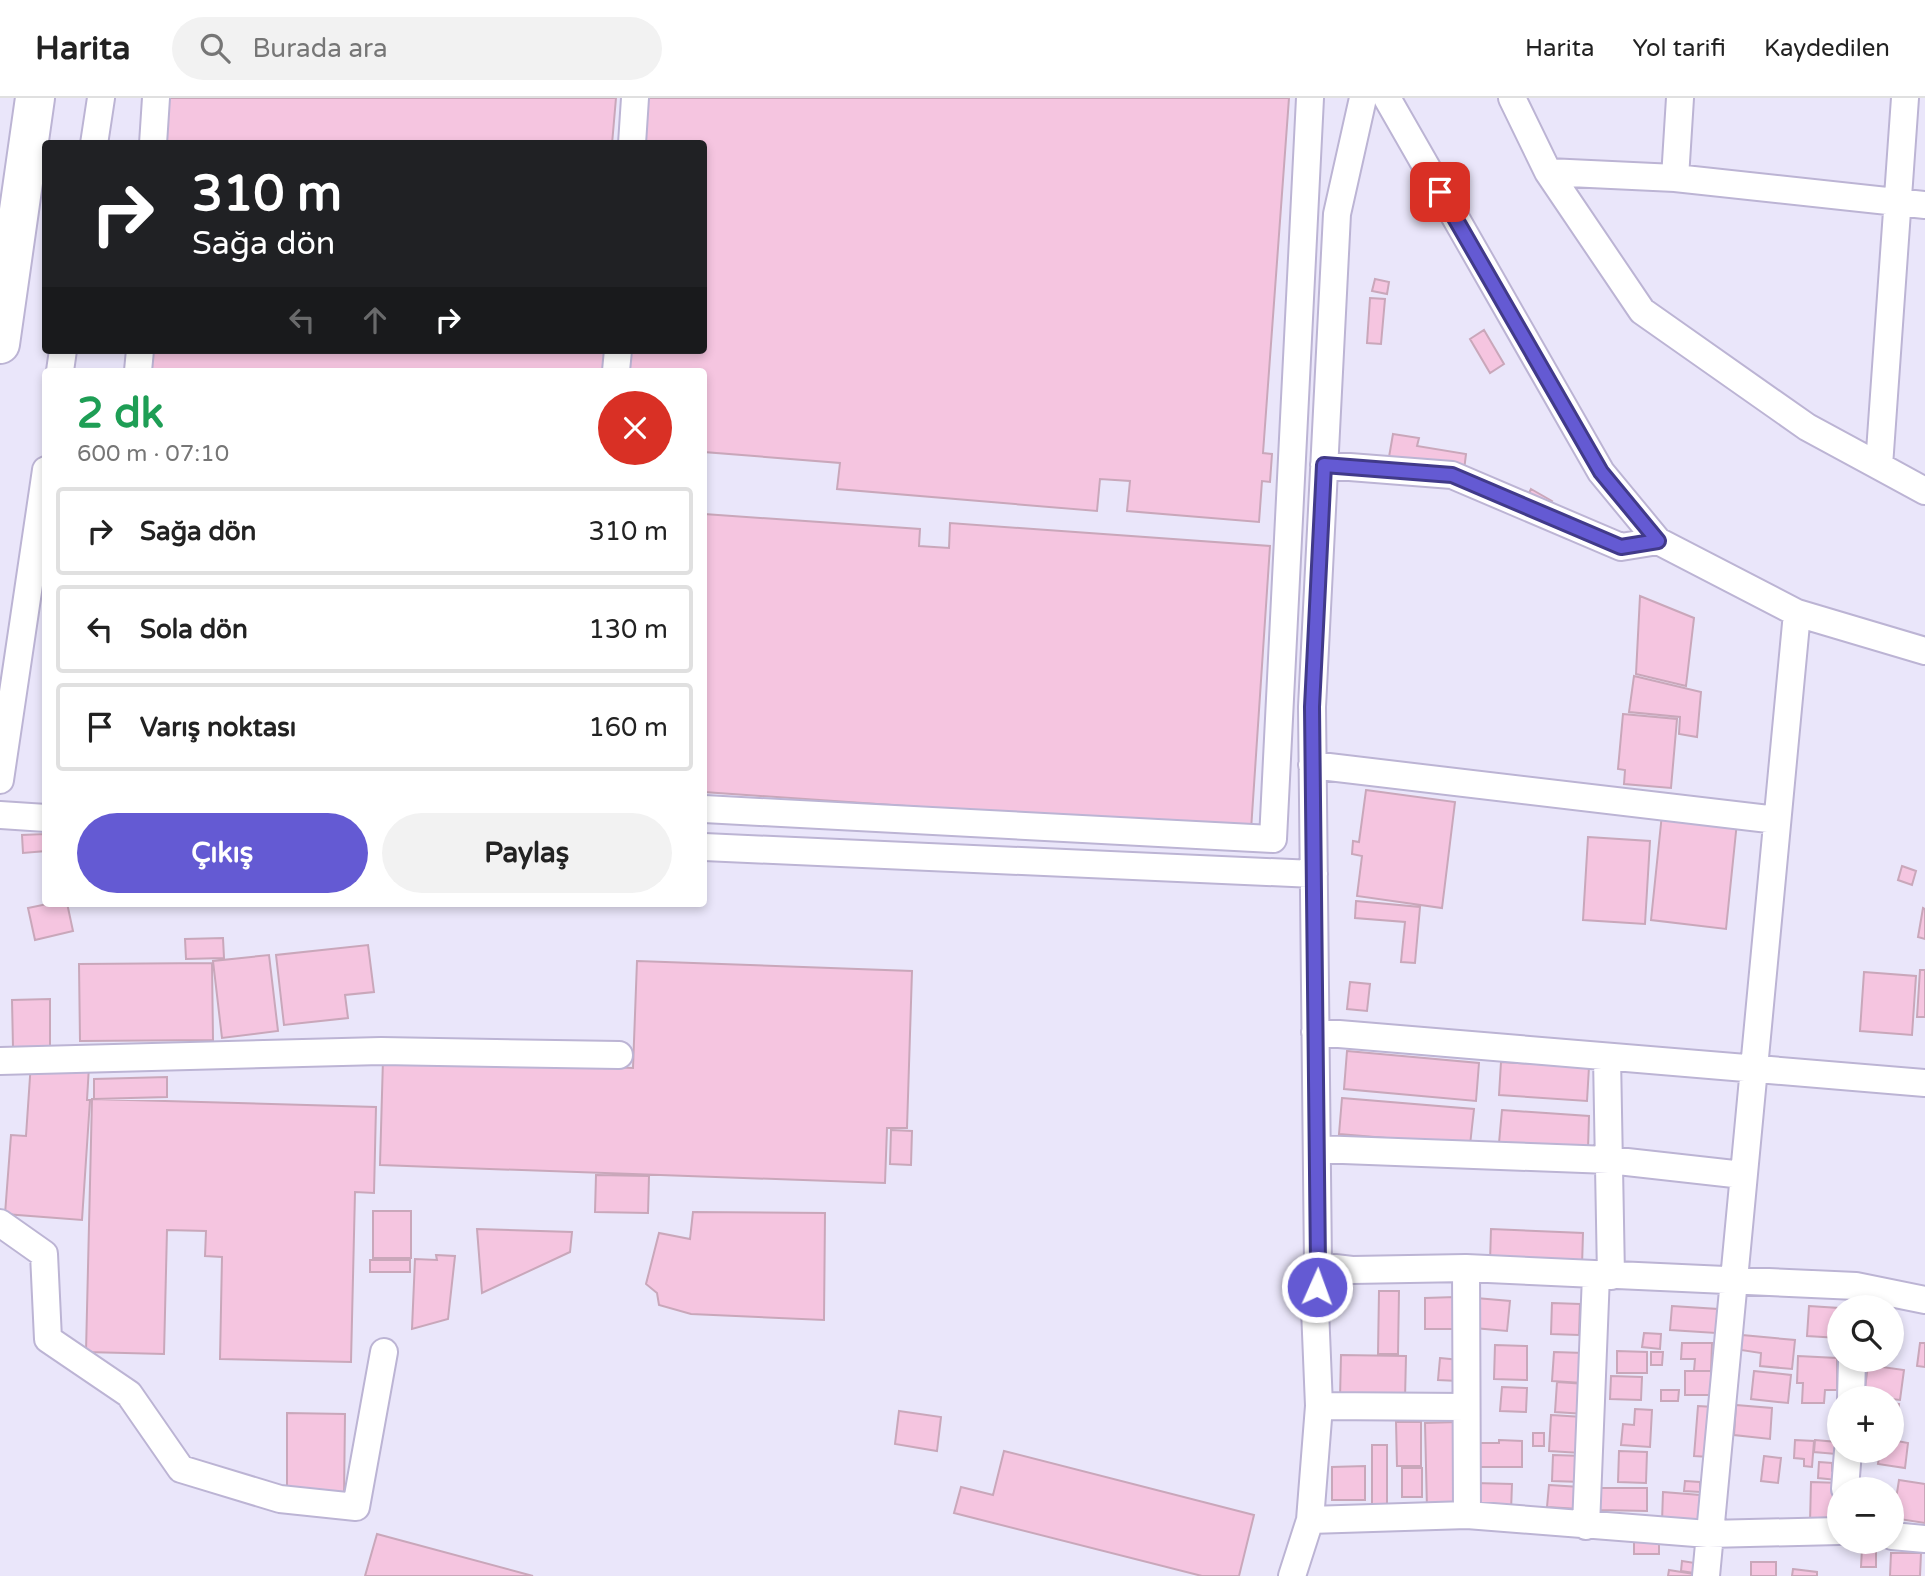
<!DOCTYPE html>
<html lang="tr">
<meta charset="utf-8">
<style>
:root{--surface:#fff;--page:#f2f2f2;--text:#222;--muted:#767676;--line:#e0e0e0;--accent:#645ad3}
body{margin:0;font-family:"Varela Round",sans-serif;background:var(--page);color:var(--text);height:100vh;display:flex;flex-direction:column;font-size:26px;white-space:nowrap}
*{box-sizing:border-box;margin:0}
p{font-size:23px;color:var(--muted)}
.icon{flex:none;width:38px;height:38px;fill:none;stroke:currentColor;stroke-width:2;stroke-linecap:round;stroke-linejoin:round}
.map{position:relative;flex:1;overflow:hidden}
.drawer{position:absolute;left:42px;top:270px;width:665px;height:539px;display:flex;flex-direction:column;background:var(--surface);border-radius:7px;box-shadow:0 4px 10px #0003}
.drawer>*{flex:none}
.guide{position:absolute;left:42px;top:42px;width:665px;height:214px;border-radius:7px;box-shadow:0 4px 10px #0003;background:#202124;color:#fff;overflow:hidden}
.buttons{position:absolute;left:1827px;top:1197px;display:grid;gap:14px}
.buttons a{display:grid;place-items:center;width:77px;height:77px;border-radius:50%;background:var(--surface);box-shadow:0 4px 10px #0003;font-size:35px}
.pin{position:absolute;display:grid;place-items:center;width:60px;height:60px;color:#fff;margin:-30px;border-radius:14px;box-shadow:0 4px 10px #0006}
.me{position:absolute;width:77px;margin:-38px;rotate:2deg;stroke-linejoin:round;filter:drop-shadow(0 0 5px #0008)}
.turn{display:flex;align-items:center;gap:24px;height:147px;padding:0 35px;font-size:32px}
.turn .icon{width:91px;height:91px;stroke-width:2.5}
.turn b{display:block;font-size:49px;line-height:60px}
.lanes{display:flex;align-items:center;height:66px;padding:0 35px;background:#0003;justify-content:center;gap:35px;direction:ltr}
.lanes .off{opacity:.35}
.round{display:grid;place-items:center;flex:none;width:74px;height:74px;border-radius:37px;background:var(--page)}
.head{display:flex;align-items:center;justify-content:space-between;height:119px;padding:0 35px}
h1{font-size:42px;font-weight:700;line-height:52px;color:#1e9e55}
.cta{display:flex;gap:14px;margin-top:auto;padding:14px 35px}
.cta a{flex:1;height:80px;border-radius:42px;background:var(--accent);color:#fff;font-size:28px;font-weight:700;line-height:80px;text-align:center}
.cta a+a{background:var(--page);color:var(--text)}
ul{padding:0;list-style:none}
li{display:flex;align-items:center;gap:21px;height:88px;margin:0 14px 10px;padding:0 21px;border:4px solid var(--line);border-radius:7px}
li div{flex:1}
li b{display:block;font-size:26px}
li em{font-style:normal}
header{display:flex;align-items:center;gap:42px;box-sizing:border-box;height:98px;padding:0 35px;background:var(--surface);border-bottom:2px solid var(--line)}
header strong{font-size:33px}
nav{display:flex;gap:38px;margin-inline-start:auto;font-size:24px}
.search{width:490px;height:63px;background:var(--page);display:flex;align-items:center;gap:18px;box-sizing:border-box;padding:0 24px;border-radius:38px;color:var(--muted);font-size:26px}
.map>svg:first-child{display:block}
.building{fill:#f5c5e0;stroke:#c9a7ba;stroke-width:2}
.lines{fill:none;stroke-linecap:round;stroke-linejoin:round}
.minor-casing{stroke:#bcb4d4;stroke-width:30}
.highway-casing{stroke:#bcb4d4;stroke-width:42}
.minor{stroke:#fff;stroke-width:26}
.highway{stroke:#fff;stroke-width:38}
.route-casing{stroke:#413a89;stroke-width:18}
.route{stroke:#645ad3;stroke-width:12}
</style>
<header>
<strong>Harita</strong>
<div class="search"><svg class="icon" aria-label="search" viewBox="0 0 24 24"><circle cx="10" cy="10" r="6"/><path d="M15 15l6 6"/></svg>Burada ara</div>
<nav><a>Harita</a><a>Yol tarifi</a><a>Kaydedilen</a></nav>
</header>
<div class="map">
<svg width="1925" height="1478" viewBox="0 0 1925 1478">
<rect width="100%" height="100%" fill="#eae6fa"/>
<path class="building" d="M166 0H616L612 46H189L163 44Z
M642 0H1289L1263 355 1272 356 1270 384 1262 383 1259 424 1127 413 1130 383 1100 381 1097 413 837 391 840 365 704 354V273H621L622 252H704V46H638Z
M1375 181 1389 184 1387 196 1372 193Z
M1370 200 1385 201 1381 246 1367 245Z
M1484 232 1504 266 1490 275 1470 241Z
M150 252H611L609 273H149Z
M1393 336 1419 340 1417 348 1466 356 1464 372 1389 359Z
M1531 391 1552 403 1548 410 1527 399Z
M704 416 920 431 919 448 949 450 950 425 1270 448 1251 732 704 694Z
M1640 498 1694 520 1686 588 1636 576Z
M1634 578 1701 594 1697 639 1679 636 1680 619 1629 614Z
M1623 616 1677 621 1671 690 1624 686 1625 672 1618 671Z
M1366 692 1455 704 1442 810 1357 798 1362 758 1352 756 1353 743 1359 744Z
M1662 716 1737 724 1726 831 1651 822Z
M45 736 46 753 23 755 22 737Z
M1588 739 1650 743 1645 826 1583 822Z
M1902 768 1916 773 1912 787 1898 782Z
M1356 803 1420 809 1415 865 1401 864 1405 824 1355 820Z
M52 805H67L73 833 35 842 28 810Z
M1923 810 1925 811V841L1918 839Z
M223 840 224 860 186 861 185 841Z
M368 847 374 894 345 897 348 920 284 927 276 857Z
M269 857 278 933 222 940 213 863Z
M637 863 912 873 907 1030H887L885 1085 380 1067 383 961 633 970Z
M212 865 213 942 80 943 79 866Z
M1920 872H1925V919H1917Z
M1864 874 1916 878 1912 937 1860 933Z
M1350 884 1370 886 1367 913 1347 911Z
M50 901V949L13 950 12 902Z
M1347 953 1479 965 1476 1003 1344 991Z
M31 964 89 968 87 1002H90L82 1122 5 1116 11 1037 26 1038Z
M1501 964 1589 969 1587 1003 1499 997Z
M167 979V999L94 1001V981Z
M1342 1000 1474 1011 1470 1047 1339 1036Z
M92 1001 376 1009 374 1095 355 1094 351 1264 220 1261 222 1159 205 1158 206 1133 167 1132 164 1256 86 1254Z
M1502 1012 1589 1018 1588 1051 1499 1045Z
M891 1032 912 1033 911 1067 890 1066Z
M596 1077 649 1078 648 1115 595 1114Z
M373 1113H411V1160H373Z
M693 1114 825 1115 824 1222 691 1216 659 1207 657 1195 646 1186 659 1135 690 1141Z
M477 1131 572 1134 570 1154 482 1195Z
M1491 1131 1583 1135 1582 1168 1490 1164Z
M436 1157 455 1158 448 1221 412 1231 415 1161 437 1162Z
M370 1162H410V1174H370Z
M1379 1193H1399L1398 1256H1378Z
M1455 1199V1231H1425V1200Z
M1476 1200 1510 1203 1507 1233 1474 1230Z
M1552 1205 1580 1206 1579 1237 1551 1236Z
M1672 1208 1718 1211 1716 1235 1670 1232Z
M1809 1208 1839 1210V1240L1807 1238Z
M1644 1235 1661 1236 1660 1251 1642 1249Z
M1742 1237 1795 1242 1792 1271 1760 1268 1761 1255 1741 1252Z
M1682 1245H1712L1711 1273H1694L1695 1261H1681Z
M1920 1245H1925V1269L1917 1268Z
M1495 1247 1527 1248V1282L1494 1281Z
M1617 1253 1647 1254V1275H1617Z
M1554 1254 1584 1255 1583 1285 1552 1283Z
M1651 1254H1663L1662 1267H1651Z
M1341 1257 1406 1258 1405 1301 1340 1300Z
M1798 1258 1837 1260V1292H1825L1824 1305H1802L1803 1285H1797Z
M1440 1260 1460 1262 1458 1283 1438 1282Z
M1868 1267 1904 1272 1900 1302 1864 1298Z
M1685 1273H1711V1297H1685Z
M1754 1273 1791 1277 1788 1305 1751 1301Z
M1611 1278 1642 1279 1641 1302 1610 1301Z
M1557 1284 1586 1286 1585 1316 1555 1314Z
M1502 1289 1527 1290 1526 1314 1500 1313Z
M1661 1292H1679L1678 1303H1661Z
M1892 1305 1899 1306 1895 1333H1892Z
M1736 1307 1772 1310 1770 1341 1734 1337Z
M1698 1308 1713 1309 1709 1359 1694 1358Z
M1635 1311 1652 1312 1650 1349 1621 1347 1623 1326 1634 1327Z
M899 1313 941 1319 937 1353 895 1346Z
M287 1315 345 1316 344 1399H287Z
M1551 1317 1583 1319 1581 1355 1549 1353Z
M1396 1324H1421V1368H1397Z
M1457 1324 1459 1411H1427L1425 1325Z
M1533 1335H1544V1348H1533Z
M1499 1342 1522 1343V1369H1479V1345H1499Z
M1795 1342 1814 1343 1812 1369 1804 1368V1361L1794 1360Z
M1815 1342 1837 1344 1836 1356 1814 1354Z
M1892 1342 1908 1345 1905 1370 1878 1366 1880 1353H1892Z
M1372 1347H1387V1413L1372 1414Z
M1004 1353 1254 1417 1239 1478H1202L954 1415 961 1389 993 1397Z
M1619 1353 1647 1354 1646 1385 1618 1384Z
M1553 1357 1583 1358 1582 1384 1552 1383Z
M1764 1358 1781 1360 1778 1385 1761 1383Z
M1819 1364 1832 1365V1373L1838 1374 1837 1382 1818 1380Z
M1365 1368V1402H1332V1369Z
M1402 1370H1422V1399H1402Z
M1899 1382 1925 1386V1425L1893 1420Z
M1685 1383 1700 1384V1394L1684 1393Z
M1811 1384 1841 1385 1839 1426 1810 1425Z
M1475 1385 1512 1386 1511 1413 1474 1411Z
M1549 1387 1580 1389 1579 1411 1547 1409Z
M1600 1390H1647V1413L1600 1412Z
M1663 1394 1700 1397 1698 1425 1662 1424Z
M377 1436 533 1478H365Z
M1634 1444H1659V1456H1634Z
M1862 1450 1876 1451V1469H1861Z
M1891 1455H1921L1920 1478H1890Z
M1682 1463 1695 1465 1694 1475 1681 1473Z
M1751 1464H1776V1478H1751Z
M1793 1471 1817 1474V1478H1792Z
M1669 1472 1694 1476 1693 1478H1668Z"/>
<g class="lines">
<defs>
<path id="minor" d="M1387 0 1601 374 1658 443 1797 515 1925 553
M1512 0 1548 74 1642 213 1807 329 1879 368
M1905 0 1879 368 1925 393
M94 46 101 0
M153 46 156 0
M632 46 635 0
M1548 74 1675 80 1925 107
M1675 80 1680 0
M60 273 63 252
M138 273 140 252
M616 273 618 252
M1324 367 1452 377 1621 449 1658 443
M1312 667 1777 722
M0 682 46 372
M704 711 1273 741 1310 0
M0 717 46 720
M704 749 1314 776
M1315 934 1925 985
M1607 959 1611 1178
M0 963 381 953 619 957
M1317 1051 1609 1062 1743 1077
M0 1125 44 1156 48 1241 129 1296 181 1371 280 1401 356 1409 384 1254
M1318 1168 1352 1172 1466 1170 1856 1188 1925 1202
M1466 1170 1467 1417
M1851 1300 1852 1262
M1319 1308 1466 1309
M1845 1391 1848 1353
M1310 1422 1467 1417 1708 1436 1839 1433
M1586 1428 1596 1177
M1892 1438 1925 1441
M1292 1478 1310 1422 1319 1308 1315 1211 1318 1168 1312 609 1337 116 1363 0
M1706 1478 1797 515"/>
<path id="highway" d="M0 246 35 0"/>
</defs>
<use href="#minor" class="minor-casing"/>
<use href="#highway" class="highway-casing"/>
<use href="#minor" class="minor"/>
<use href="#highway" class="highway"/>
</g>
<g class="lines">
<defs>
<path id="route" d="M1317 1189 1318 1168 1312 609 1324 367 1452 377 1621 449 1658 443 1601 374 1440 94"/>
</defs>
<use href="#route" class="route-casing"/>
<use href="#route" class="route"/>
</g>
</svg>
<div class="buttons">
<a><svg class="icon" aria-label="search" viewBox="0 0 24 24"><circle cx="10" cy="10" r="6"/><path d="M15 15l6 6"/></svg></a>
<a>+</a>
<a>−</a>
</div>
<div class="pin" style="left:1440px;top:94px;background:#d93025"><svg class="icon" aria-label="arrive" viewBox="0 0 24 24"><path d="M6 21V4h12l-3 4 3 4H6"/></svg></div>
<svg class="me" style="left:1317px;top:1189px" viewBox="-20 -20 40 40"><circle r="17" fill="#645ad3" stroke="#fff" stroke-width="3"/><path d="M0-11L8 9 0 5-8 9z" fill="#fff"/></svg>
<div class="guide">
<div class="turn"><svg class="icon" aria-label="right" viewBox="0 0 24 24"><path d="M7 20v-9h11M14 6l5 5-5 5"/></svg><div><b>310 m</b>Sağa dön</div></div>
<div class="lanes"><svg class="icon off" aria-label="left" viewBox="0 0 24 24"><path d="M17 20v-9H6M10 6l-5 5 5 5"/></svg><svg class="icon off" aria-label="ahead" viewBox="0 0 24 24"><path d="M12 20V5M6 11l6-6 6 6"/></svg><svg class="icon" aria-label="right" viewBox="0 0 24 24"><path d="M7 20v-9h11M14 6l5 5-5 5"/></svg></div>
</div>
<section class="drawer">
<div class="head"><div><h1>2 dk</h1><p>600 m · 07:10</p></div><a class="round" style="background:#d93025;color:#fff"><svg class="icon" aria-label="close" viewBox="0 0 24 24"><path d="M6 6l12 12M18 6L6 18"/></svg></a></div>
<ul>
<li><svg class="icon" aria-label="right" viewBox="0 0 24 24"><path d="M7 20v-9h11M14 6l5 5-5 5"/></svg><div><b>Sağa dön</b></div><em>310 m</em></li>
<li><svg class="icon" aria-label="left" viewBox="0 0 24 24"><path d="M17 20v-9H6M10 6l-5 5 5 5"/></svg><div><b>Sola dön</b></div><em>130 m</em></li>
<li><svg class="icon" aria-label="arrive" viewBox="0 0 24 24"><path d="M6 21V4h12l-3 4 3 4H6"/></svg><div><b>Varış noktası</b></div><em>160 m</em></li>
</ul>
<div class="cta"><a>Çıkış</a><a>Paylaş</a></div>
</section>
</div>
